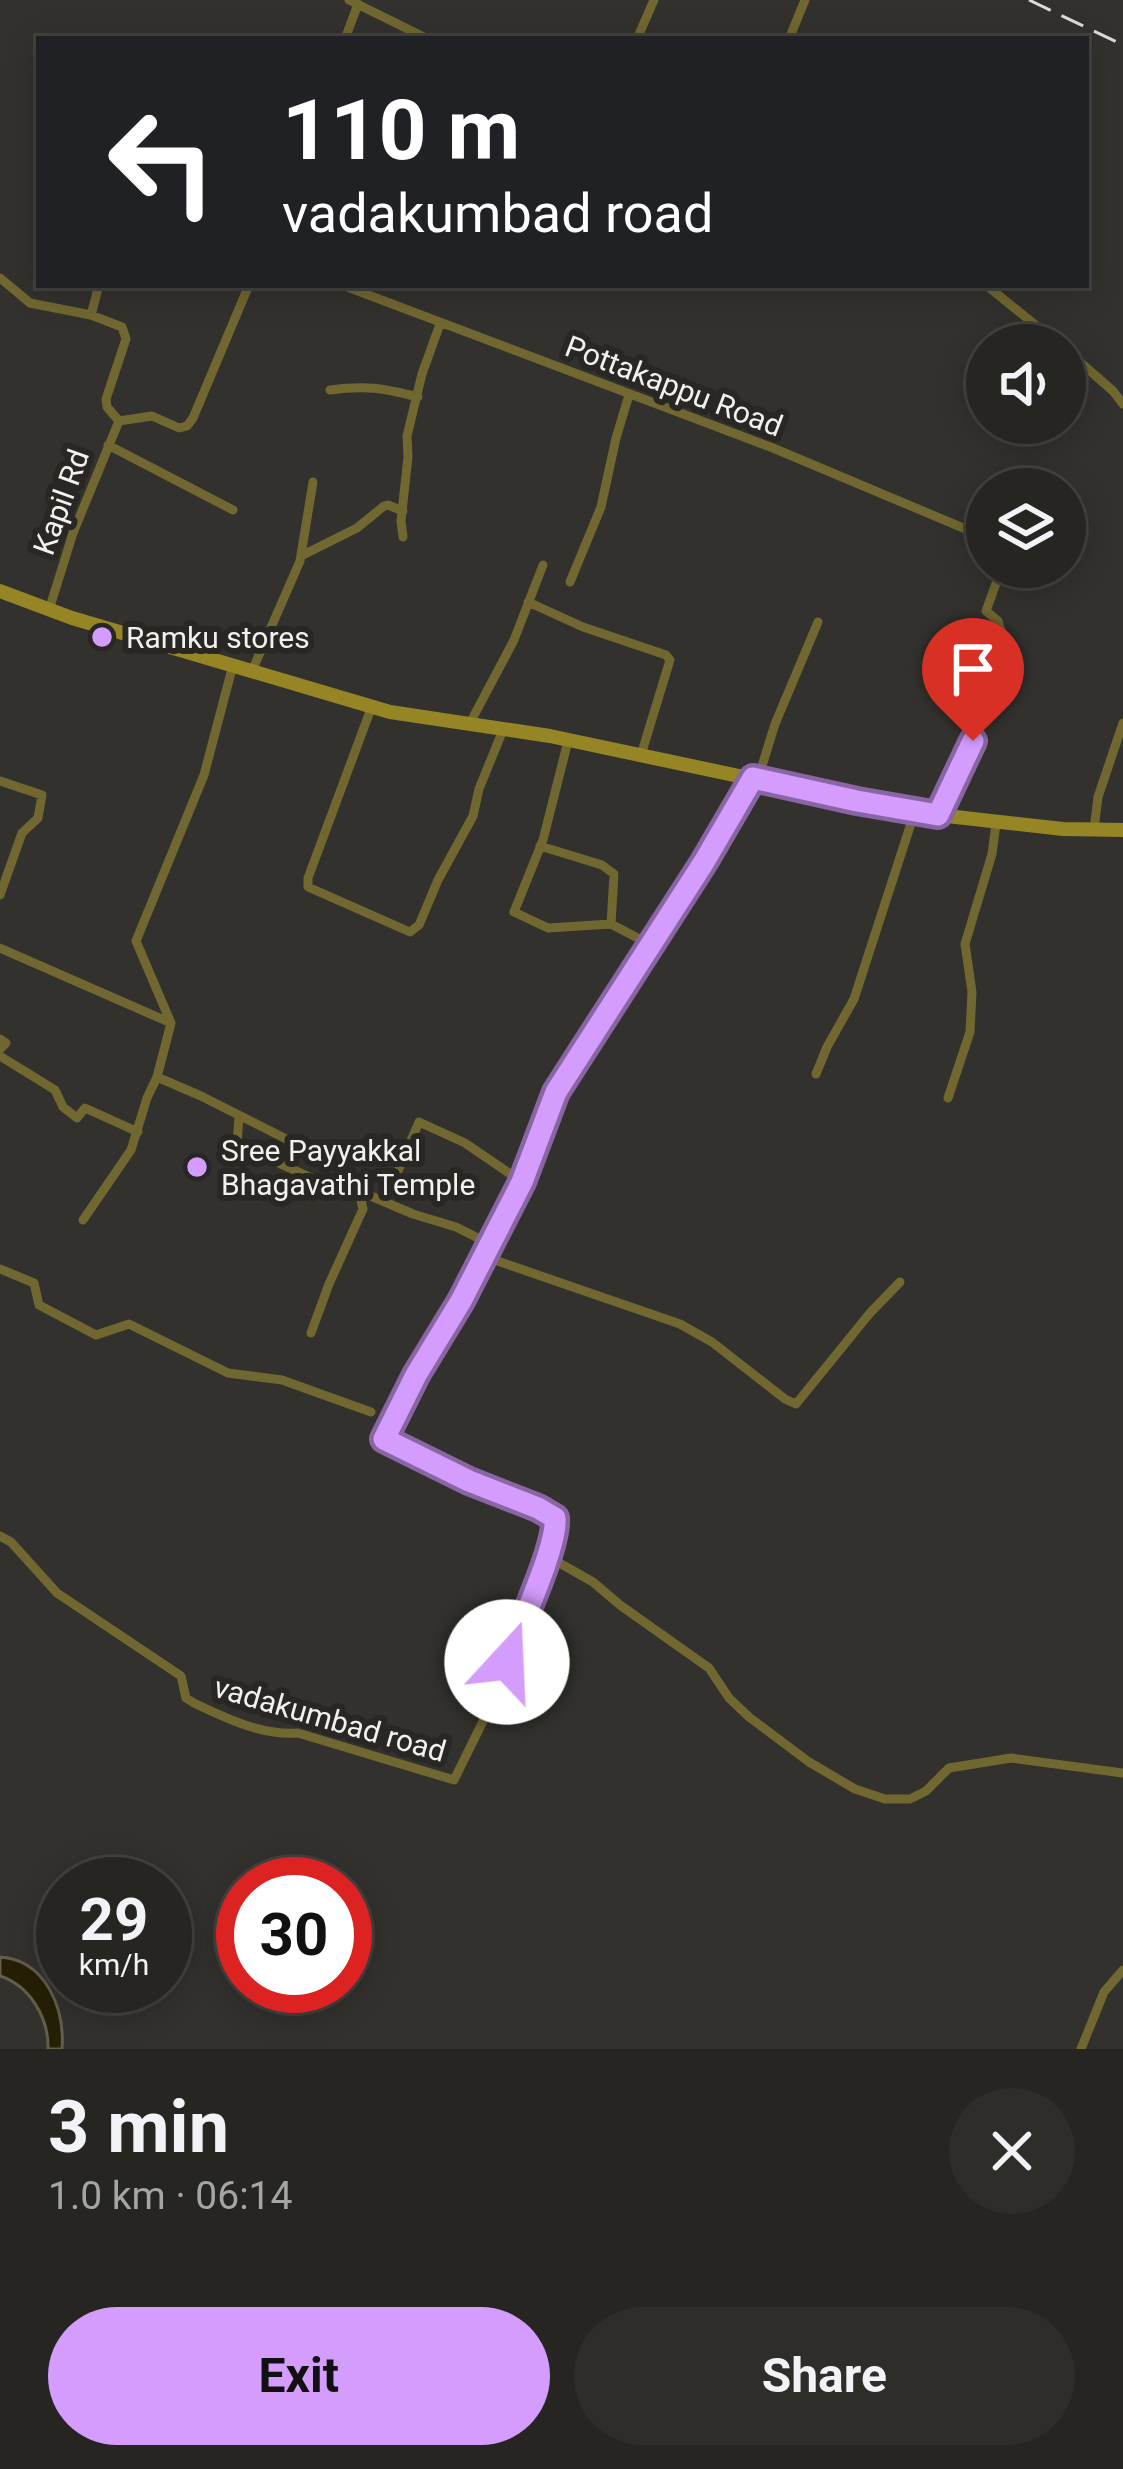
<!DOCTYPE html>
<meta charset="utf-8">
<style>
:root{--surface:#262522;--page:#2e2d2a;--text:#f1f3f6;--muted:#a4a5a5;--line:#424240;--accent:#d39cfd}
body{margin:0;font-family:Roboto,sans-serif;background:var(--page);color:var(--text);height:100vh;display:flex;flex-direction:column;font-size:45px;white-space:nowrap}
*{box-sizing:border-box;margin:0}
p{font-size:39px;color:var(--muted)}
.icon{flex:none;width:66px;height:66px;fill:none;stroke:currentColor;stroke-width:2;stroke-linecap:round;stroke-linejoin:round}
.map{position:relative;height:2049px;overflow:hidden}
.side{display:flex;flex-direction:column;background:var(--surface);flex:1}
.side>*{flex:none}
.top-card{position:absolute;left:36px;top:36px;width:1053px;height:252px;border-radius:0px;box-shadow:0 6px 30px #0003,0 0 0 3px var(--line);background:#202124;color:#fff;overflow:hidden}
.tools{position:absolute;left:966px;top:324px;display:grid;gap:24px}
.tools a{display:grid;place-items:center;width:120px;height:120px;border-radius:50%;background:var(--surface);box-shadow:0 6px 30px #0003,0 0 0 3px var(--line);font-size:60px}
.speed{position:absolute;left:36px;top:1857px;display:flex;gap:24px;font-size:60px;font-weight:700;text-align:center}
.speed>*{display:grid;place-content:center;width:156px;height:156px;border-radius:50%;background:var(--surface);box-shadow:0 6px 30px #0003,0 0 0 3px var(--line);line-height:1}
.speed small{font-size:30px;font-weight:400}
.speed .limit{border:18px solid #d22;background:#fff;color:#111}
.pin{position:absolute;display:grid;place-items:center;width:102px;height:102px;color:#fff;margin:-123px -51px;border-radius:50% 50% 50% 0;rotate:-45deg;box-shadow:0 0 12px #0007}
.pin .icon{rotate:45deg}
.me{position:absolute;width:132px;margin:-66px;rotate:20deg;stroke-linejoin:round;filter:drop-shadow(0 0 9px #0008)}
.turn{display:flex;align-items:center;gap:42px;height:252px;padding:0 48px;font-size:54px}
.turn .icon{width:156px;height:156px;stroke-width:2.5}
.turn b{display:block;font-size:84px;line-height:102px}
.round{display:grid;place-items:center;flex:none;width:126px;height:126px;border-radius:63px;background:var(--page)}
.headline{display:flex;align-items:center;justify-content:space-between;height:204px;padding:0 48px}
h1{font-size:72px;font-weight:700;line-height:90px}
.cta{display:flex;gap:24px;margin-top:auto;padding:24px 48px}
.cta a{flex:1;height:138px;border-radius:72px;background:var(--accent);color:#111;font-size:48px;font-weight:700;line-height:138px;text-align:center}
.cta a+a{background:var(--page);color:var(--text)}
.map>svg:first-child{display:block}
.water{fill:#241f05;stroke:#625e4b;stroke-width:3}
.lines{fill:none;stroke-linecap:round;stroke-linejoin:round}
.minor{stroke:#716731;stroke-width:9}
.secondary{stroke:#958525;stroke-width:14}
.rail{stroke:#dcdbd7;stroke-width:3;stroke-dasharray:24 12;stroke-linecap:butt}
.route-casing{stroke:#8965a4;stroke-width:30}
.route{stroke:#d39cfd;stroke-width:21}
.poi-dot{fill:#d39cfd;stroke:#282723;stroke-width:4.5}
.labels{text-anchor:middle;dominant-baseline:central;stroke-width:12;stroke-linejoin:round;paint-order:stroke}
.street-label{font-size:30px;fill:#f2f1ee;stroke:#282723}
.poi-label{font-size:30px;fill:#f2f1ee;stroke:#282723;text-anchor:start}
</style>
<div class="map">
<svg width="1123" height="2049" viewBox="0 0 1123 2049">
<rect width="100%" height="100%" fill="#32312d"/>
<path class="water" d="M0 1957C46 1960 65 2009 62 2049H48C49 2018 30 1986 0 1976Z"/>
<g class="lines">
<path class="minor" d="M349 0 428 39
M345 39 358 4
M637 39 654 0
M789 39 805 0
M0 278 30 303 91 315 122 327 126 339 106 399 107 407 119 421
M342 285 773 448 987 538
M986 285 1060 345
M91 315 99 285
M1065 349 1113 391 1123 404
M330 390C367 385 382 388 418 397
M108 445 233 510
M403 537 401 521 408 457 407 436 422 374 440 324
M301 556 357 528 384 506 388 505 403 511
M570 582 601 507 616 438 629 395
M528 602 583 627 666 655 670 660 641 755
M49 610 73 533 119 421 152 416 179 428 187 426 193 418 249 285
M252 671 300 561 313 482
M372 706 308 878V887L410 932 419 925 438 880 473 816 479 789 503 730
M469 725 514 640 543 565
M568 741 543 840 514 912 548 928 611 924
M758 779 775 724 818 622
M0 781 42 795 38 818 22 833 0 895
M938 815 1007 667 994 649 1001 631 998 621 986 611 1002 567
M1094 829 1098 797 1123 723
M540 846 602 865 614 874 611 924 651 945
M0 948 171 1023 157 1077 201 1096 316 1154 343 1170 359 1191 413 1214 456 1227 490 1244 522 1182 556 1092 704 862 753 778
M171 1023 136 941 204 775 233 665
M0 1039 6 1043 0 1049
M0 1056 55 1090 63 1107 77 1118 85 1108 138 1132
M816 1074 827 1047 854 999 915 811
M948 1098 970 1032 972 992 965 944 992 854 996 824
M239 1117 237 1144 316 1180 359 1191 363 1209 329 1284 311 1333
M385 1201 419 1122 465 1143 522 1182
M83 1220 131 1150 147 1098 157 1077
M483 1256 680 1324 712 1342 785 1399 796 1404 870 1313 900 1282
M0 1269 34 1283 39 1305 96 1335 129 1324 228 1373 282 1380 371 1412
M0 1536 11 1542 57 1593 181 1676 186 1698 194 1703C225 1718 263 1736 298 1733L454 1780 493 1701 547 1556 556 1528 555 1518 539 1508 469 1481 384 1439C417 1372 457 1310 490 1244
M547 1556 593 1582 620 1605 709 1668 729 1698 749 1717 809 1762 855 1789 885 1799H910L926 1791 949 1768 1011 1758 1123 1773
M1081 2049 1104 1992 1123 1970"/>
<path class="secondary" d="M0 591 72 618 390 712 550 736 857 801 938 815 1063 829 1123 830"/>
<path class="rail" d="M1029 0 1123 45"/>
</g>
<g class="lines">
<defs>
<path id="route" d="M507 1662C518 1630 558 1546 555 1518L538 1508 469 1481 384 1439 416 1375 461 1301 522 1182 556 1092 704 862 753 778 857 801 938 815 973 741"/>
</defs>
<use href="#route" class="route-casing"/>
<use href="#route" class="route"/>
</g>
<g class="poi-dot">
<circle cx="102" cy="637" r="12"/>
<circle cx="197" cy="1167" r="12"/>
</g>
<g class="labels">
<g class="street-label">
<text transform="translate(674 386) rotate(21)">Pottakappu Road</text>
<text transform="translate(61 502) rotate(-70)">Kapil Rd</text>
<text transform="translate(330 1719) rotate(16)">vadakumbad road</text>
</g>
<g class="poi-label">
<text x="126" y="637">Ramku stores</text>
<text x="221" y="1150">Sree Payyakkal<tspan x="221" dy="34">Bhagavathi Temple</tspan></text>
</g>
</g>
</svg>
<div class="tools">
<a><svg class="icon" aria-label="sound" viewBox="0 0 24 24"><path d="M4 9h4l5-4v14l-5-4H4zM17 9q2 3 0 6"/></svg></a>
<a><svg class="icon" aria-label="layers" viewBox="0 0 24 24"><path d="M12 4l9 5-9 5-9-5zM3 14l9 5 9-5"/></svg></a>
</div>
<div class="speed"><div>29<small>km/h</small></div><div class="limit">30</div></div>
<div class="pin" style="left:973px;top:741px;background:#d93025"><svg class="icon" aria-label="arrive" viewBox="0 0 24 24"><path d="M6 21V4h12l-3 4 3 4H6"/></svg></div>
<svg class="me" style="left:507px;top:1662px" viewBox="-20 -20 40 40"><circle r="19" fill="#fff"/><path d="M0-13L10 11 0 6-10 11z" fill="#d39cfd"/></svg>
<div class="top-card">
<div class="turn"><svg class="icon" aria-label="left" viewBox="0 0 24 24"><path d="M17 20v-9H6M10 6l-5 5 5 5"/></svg><div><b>110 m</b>vadakumbad road</div></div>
</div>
</div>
<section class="side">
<div class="headline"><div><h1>3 min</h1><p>1.0 km · 06:14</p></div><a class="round"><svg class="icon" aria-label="close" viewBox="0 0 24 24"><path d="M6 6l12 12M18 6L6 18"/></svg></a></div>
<div class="cta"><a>Exit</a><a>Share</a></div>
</section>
